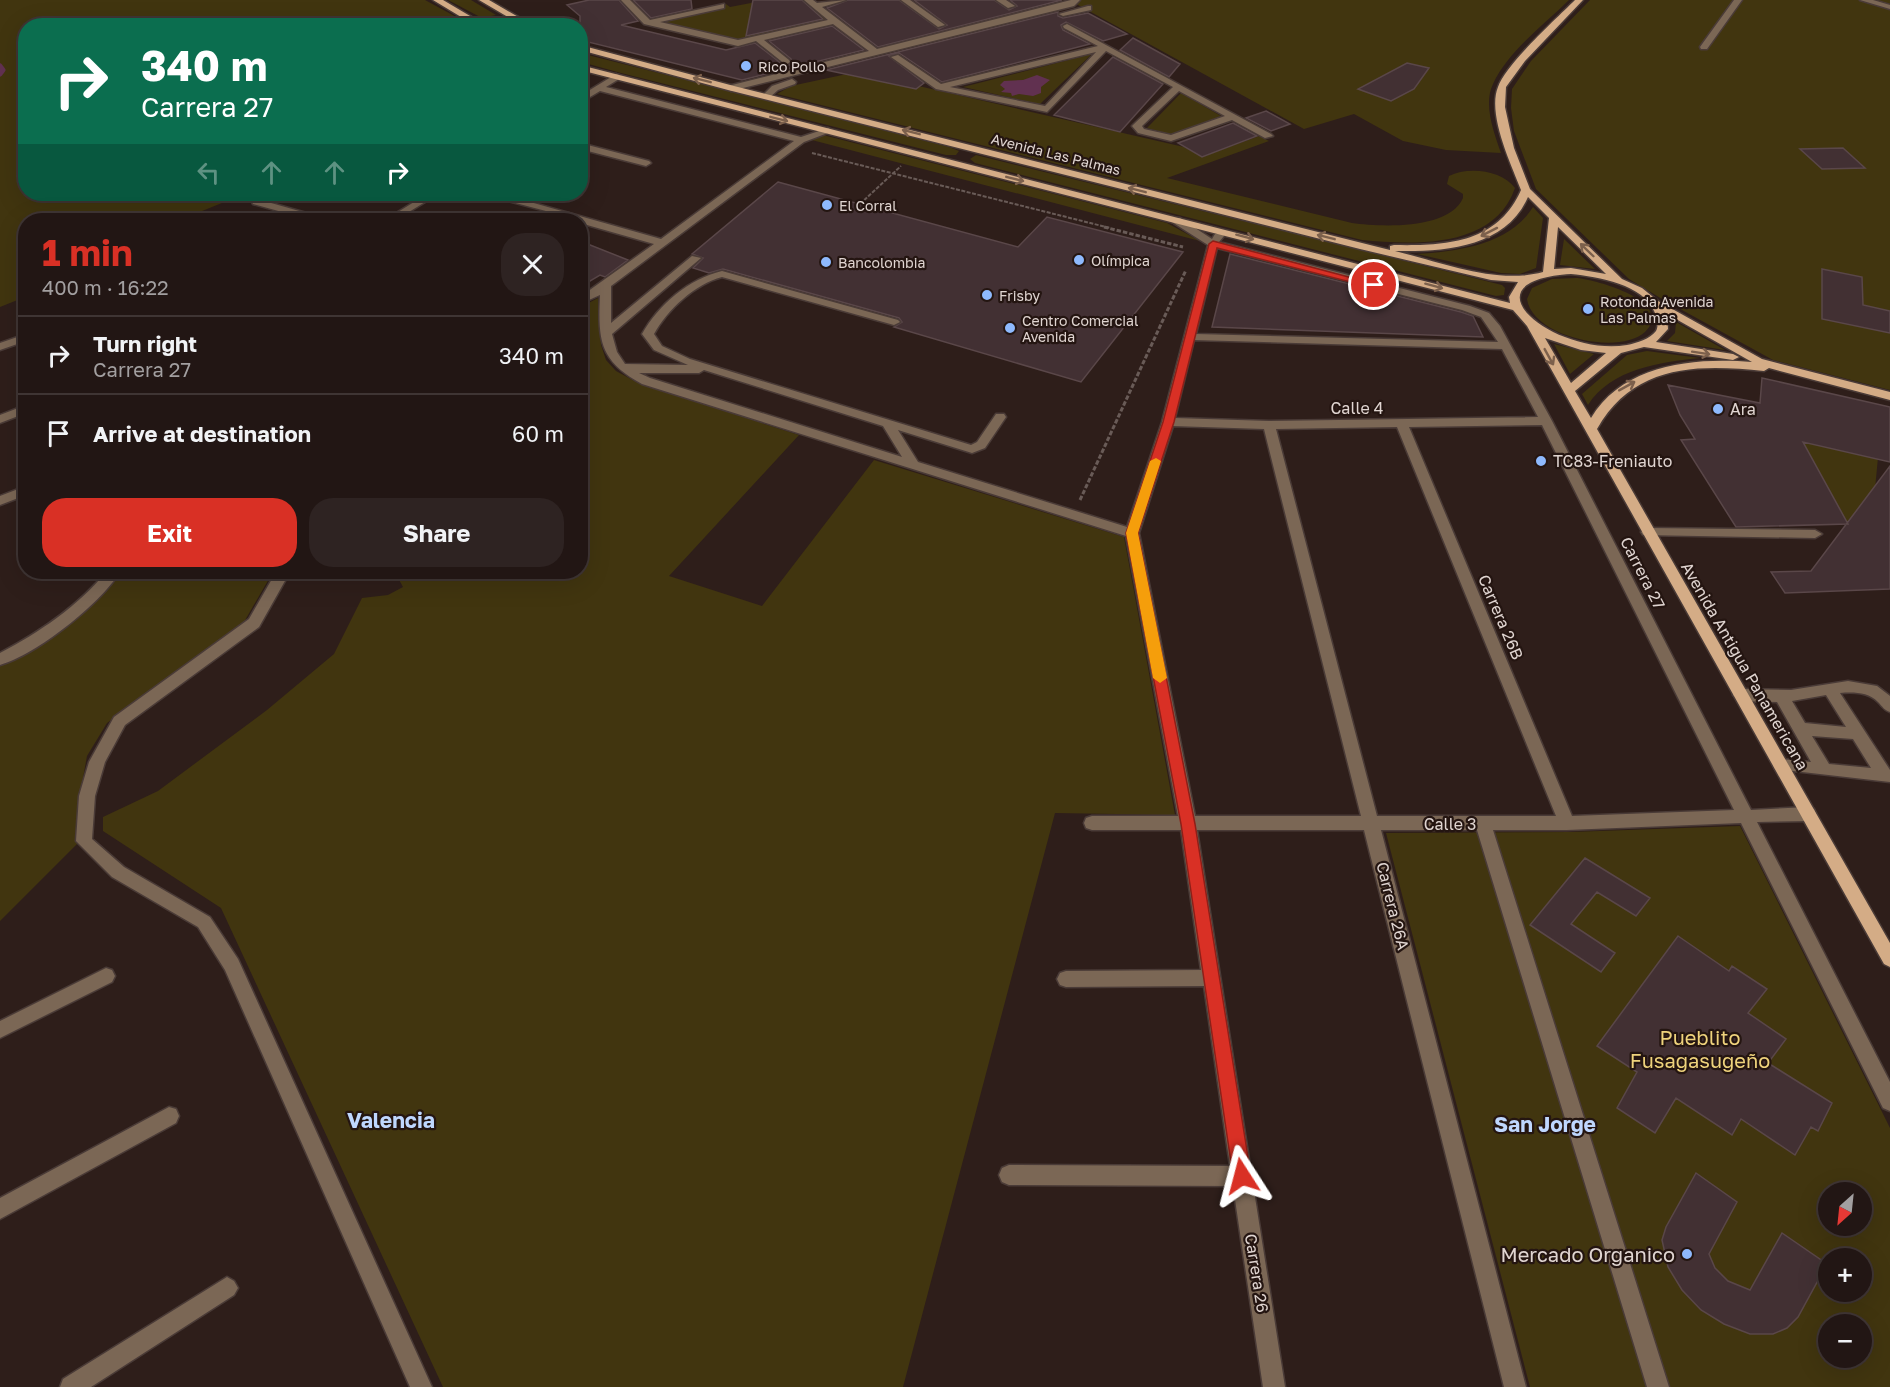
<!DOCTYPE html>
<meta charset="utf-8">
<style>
:root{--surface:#221614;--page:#2e2322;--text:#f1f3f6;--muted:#a29fa0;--line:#3f3534;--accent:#d93025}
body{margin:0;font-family:"Golos Text",sans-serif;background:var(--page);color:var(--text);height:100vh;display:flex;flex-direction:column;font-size:22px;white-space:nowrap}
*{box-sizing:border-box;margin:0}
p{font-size:20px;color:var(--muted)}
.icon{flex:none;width:33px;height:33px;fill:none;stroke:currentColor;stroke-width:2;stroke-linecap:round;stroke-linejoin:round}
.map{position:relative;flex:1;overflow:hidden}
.sheet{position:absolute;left:18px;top:213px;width:570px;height:366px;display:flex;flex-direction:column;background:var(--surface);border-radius:24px;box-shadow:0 6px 24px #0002,0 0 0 2px var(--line)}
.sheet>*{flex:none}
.guide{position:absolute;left:18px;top:18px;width:570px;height:183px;border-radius:24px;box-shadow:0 6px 24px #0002,0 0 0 2px var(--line);background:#0b6e4f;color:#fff;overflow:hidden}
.needle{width:39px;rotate:207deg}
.buttons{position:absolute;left:1818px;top:1182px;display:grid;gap:12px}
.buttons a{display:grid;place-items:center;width:54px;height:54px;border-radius:50%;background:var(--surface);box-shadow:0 6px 24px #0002,0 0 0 2px var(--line);font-size:30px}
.pin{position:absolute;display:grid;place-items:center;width:51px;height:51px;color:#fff;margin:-26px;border:3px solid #fff;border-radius:50%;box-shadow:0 2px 6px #0007}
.me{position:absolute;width:66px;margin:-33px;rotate:351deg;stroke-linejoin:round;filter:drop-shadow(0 0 4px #0008)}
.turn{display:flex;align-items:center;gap:21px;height:126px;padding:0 24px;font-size:27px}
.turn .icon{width:78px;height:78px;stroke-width:2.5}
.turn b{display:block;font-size:42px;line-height:51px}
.lanes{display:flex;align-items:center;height:57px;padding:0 24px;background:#0003;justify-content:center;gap:30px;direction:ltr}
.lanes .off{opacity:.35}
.round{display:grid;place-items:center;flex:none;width:63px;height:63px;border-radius:24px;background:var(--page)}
.headline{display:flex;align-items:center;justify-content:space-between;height:102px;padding:0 24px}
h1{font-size:36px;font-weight:700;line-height:45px;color:var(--accent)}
.button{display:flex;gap:12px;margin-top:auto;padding:12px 24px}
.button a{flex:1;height:69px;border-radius:24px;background:var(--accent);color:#fff;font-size:24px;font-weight:700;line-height:69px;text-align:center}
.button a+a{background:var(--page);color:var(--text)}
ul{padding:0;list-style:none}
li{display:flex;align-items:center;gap:18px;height:78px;padding:0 24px;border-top:2px solid var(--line)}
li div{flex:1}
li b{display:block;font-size:22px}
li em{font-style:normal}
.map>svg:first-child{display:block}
.green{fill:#41350f;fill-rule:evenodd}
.water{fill:#613150}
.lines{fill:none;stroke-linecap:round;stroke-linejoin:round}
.stream{stroke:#613150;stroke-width:5}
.building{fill:#423033;stroke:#5a4749;stroke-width:1.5}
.minor-casing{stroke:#4a3b37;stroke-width:3}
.major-casing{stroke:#4a3b37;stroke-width:3}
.path-far1{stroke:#695b57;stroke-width:2;stroke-dasharray:4 1.5;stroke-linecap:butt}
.path{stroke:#695b57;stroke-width:3;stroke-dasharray:4.5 2;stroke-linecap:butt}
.minor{fill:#7b6755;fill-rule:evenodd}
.major{fill:#d4ac86;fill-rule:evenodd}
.oneway{stroke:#7c604c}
.route{fill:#d93025;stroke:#8d1f18;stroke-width:1.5}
.slow{fill:#f59e0b}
.poi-dot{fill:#8eb9fd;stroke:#241511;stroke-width:2}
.labels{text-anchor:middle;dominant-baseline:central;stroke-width:4.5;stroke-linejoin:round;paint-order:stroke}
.far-poi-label{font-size:14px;fill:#e0d5d1;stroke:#241511;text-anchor:start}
.far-street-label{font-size:14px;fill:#e0d5d1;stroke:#241511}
.street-label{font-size:16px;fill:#e0d5d1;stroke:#241511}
.poi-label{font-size:16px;fill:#e0d5d1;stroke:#241511;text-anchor:start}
.near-park-label{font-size:20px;fill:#efd37c;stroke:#241511}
.near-poi-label{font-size:20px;fill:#e0d5d1;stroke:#241511;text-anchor:end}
.near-neighbourhood-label{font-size:21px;font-weight:bold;fill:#bfd7fe;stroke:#241511}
</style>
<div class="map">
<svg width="1890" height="1387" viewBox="0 0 1890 1387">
<rect width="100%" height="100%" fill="#2e1e1a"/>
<path class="green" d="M0 0H425L471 25 26 26V194H244L185 218 188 220H26L25 297 0 307Z
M448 0H471L496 15 482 18Z
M766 0H802L828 20 738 40 658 22 722 8 726 4 730 7Z
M1069 0H1569C1544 25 1508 51 1493 84 1483 104 1494 133 1501 153L1446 150 1403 141 1354 114 1304 129Z
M1590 0H1890V390L1773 360 1662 299 1629 279 1536 189 1514 131 1511 108 1512 89 1531 61Z
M580 53 949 147 959 151 956 155H946L621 73 581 62Z
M1092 54 1040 104 963 87Z
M847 74 893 84 901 82 1184 147 1202 157 1259 136 1269 141 1167 178 1352 223C1381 227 1449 230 1463 198V194L1447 184 1449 176C1468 166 1502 170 1515 188 1494 249 1414 245 1362 240L777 94 791 86Z
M1181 93 1221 116 1173 135 1147 128Z
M823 135 1167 223 1200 241 808 139Z
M976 155 1502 285 1505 288 1504 295 1496 296 975 163 970 159Z
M1533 207 1543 218 1536 268 1520 274 1501 273 1417 254C1458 251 1509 245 1533 207Z
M1564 239 1595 269 1560 265Z
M1576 278C1593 279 1677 301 1645 332 1619 356 1532 337 1527 299L1532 288 1552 279Z
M598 298 601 345 606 360 616 371 642 385 799 435 669 576 762 606 874 460 1124 537 1175 815 1055 813 903 1387H443L221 908 103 831V817L158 791 267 710 334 654 362 598 388 595 403 587 395 572H580L581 307Z
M1676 322 1725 350 1667 341 1675 333Z
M1554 344 1594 354 1570 374Z
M1647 351 1700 358C1660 362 1611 369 1588 405L1582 394 1627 355Z
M1860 401 1883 405 1875 489 1848 524 1825 483 1758 431 1860 455Z
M121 572H273L244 622 107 723 87 756 81 789 78 843 0 921V666C48 643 89 615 121 572Z
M1740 826 1890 1128V1387H1530L1386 833 1571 832ZM1828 1192H1862V1226H1828ZM1828 1258H1862V1292H1828ZM1828 1324H1862V1358H1828Z"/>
<path class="water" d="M1037 75 1050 80 1041 87V93L1033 96 1019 94 1012 96 1011 93 1001 92 1005 89 1000 85 1004 81 1023 80Z"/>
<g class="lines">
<path class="stream" d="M0 66 3 70 0 74"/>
</g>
<path class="building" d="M589 0H619L638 21 621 25 726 50 755 43 786 67 792 63 791 59 769 41 832 26 864 50 742 80 580 40V16L567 5Z
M633 0H691L692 9 651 18Z
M753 0H802L823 19 746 36Z
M848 0H899L939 29 947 25 914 0H994L1009 10 1017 6 1010 0H1062L878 47 827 8Z
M1058 12V16L1063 18 1088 13 1127 34 1103 41 1066 22 1061 25 1063 30 1090 44 942 82 899 53 889 56 924 83 916 89 826 70Z
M1133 38 1180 64 1169 77 1120 50Z
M1113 57 1163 84 1120 132 1054 115Z
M1407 63 1429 68 1414 89 1391 101 1358 89Z
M1266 111 1290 124 1271 131 1246 118Z
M1233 123 1257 136 1202 157 1178 143Z
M1843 148 1865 168 1822 169 1800 149Z
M778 182 1018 247 1047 217 1183 252 1081 382 894 327 902 322 899 318 723 269 709 273 693 268 703 258 692 254Z
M580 241 628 260 605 277 600 275 580 287Z
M1230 254 1461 312 1473 316 1483 337 1212 327Z
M1822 269 1862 277 1863 305 1890 311V333L1822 319Z
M1762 378 1890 407V462L1803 442 1848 524 1736 527 1681 440 1695 439 1680 415 1668 385 1760 403Z
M1890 466V589L1785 593 1771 572 1811 571Z
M1585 858 1650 898 1636 916 1597 892 1571 924 1615 953 1601 972 1530 925Z
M1678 936 1729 971 1732 966 1767 989 1748 1013 1786 1039 1768 1063 1832 1103 1818 1131 1811 1127 1795 1155 1741 1119 1732 1135 1676 1098 1655 1133 1617 1108 1637 1072 1597 1046Z
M1696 1173 1737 1202 1709 1254 1715 1268 1728 1281 1750 1290 1782 1233 1827 1264 1798 1317 1787 1328 1773 1334H1750L1724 1324 1701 1310 1682 1290 1668 1267 1662 1240 1666 1227Z"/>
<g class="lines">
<defs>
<path id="minor" d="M621 0H630L650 20 724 4V8L660 22 738 40 828 20 804 0H813L817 3 846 0 822 7 877 49 1071 0H1080L1074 6 731 91 727 88 728 86 869 51 833 24 764 40 789 60 790 62 786 65 756 41 738 46 644 24Z
M901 0H910L945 25 938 27Z
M996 0H1006L1015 6 1008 8Z
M1734 0H1742L1707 49H1701L1700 47Z
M1860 0H1873L1890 5V9Z
M1088 6H1091V10L1063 16 1059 14Z
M1067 24 1271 134 1273 136 1265 138 1232 120 1171 141 1138 133 1132 126 1134 124 1173 87 1106 51 1047 112 936 89 891 57 898 55 941 84 1098 46 1064 28 1063 26ZM1096 52 1045 106 950 87ZM1179 91 1225 116 1171 135 1144 129 1142 126Z
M616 74 619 75V79L606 87 801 137 828 128 833 131 804 142 611 286V323L692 256 701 258 612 334 617 352 625 364 688 365 654 350 642 334C659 304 689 279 722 271L898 320 900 322 894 325 722 277C695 284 667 310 654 334L662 346 690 359 971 445 977 442 996 414H1004L1006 417 985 448 972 453 898 430 918 462 1127 527 1162 422 1208 245 1172 222V218H1180L1212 239 1215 234H1223L1224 236 1219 242 1470 306 1489 313 1500 326 1552 421 1751 810 1808 807 1814 809 1816 814 1814 819 1808 821 1757 822 1890 1082V1111L1883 1108 1741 823 1567 830H1493L1669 1387H1647L1477 830H1381L1526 1387H1504L1364 830H1197L1285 1387H1263L1233 1186 1009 1185 1002 1182 999 1175 1002 1168 1009 1165 1230 1166 1204 986 1066 987 1060 985 1057 979 1060 973 1066 971 1201 970 1181 830H1092L1086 828 1084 823 1086 818 1092 816H1178L1126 536 642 384C599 361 598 340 600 295L580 304V297L654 244 580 223V220L489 196 488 194H502L661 239 794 141 600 91 580 103V96ZM1217 248 1462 310 1481 317 1498 342 1196 334ZM1194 340 1502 349 1538 417 1269 421 1175 418ZM704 370 883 426 902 457 650 378 639 373H699ZM1542 425 1734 810 1572 816 1409 427ZM1173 426 1264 429 1361 816H1195L1139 533ZM1397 427 1556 816H1377L1276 429Z
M792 79 796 82 795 84 778 90 769 98 762 96 772 86Z
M580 143 649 161 651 163 646 166 580 149Z
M427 194H438L396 220H385Z
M257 199 324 218 325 220H311L253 204 252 202Z
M26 334V341L0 350V343Z
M26 405V413L0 423V415Z
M26 486V495L0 505V496Z
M1648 528 1815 530 1822 534 1815 538 1643 535 1641 532Z
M106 572H120C99 605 37 654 0 665V653C40 632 77 607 106 572Z
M276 572H290L259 627 125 725 105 762 95 796 92 839 124 867 210 917 238 959 432 1387H410L225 970 198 927 112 877 76 841 79 796 89 762 114 717 249 619Z
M1848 681 1877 686 1890 696V712C1884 710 1883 707 1878 702 1868 692 1854 692 1840 693L1890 770V782L1775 769 1773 765 1775 761 1781 759 1811 762 1777 702 1741 701 1733 695 1741 689 1791 690ZM1826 695 1846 727 1805 723 1792 701ZM1812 736 1853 739 1871 768 1829 764Z
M106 968 112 970 115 976 112 982 0 1038V1021Z
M169 1107 176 1109 179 1116 176 1123 0 1219V1198Z
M227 1277 234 1281 238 1288 234 1295 91 1387H60L63 1379Z"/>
<path id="major" d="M433 0H443L487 26H476Z
M479 0H489L534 26H523Z
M1575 0H1583L1525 61 1506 87 1505 107 1514 148 1530 189 1622 279 1642 288 1658 301 1762 359 1890 392V400L1769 368 1764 371C1697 364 1634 364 1597 429L1890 943V967L1884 964 1527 326 1513 310 580 70V65L1510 303 1509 297 1518 282 1491 280 1360 249 728 90 580 50V45L734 86 1390 250V246L1394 245C1446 246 1498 243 1521 190 1511 164 1487 114 1498 87 1506 64 1556 19 1575 0ZM1528 197 1549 218 1543 272C1496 285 1441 262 1395 251 1443 252 1506 248 1528 197ZM1558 227 1606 274 1571 268 1554 269ZM1571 274C1598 277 1644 284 1655 313 1657 319 1659 325 1656 331 1650 339 1637 343 1627 345 1557 357 1458 281 1571 274ZM1667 314 1752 362C1695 357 1623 364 1591 418L1575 391 1621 353 1644 347 1733 360 1739 357 1733 354 1656 342 1668 329ZM1545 338 1581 350 1606 353 1571 383Z"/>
</defs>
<use href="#minor" class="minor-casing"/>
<use href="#major" class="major-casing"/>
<path class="path-far1" d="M812 153 1110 228
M860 204 901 166"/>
<path class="path" d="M1104 227 1183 247
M1080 500 1186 270"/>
<use href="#minor" class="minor"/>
<use href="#major" class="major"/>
</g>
<defs><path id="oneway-shaft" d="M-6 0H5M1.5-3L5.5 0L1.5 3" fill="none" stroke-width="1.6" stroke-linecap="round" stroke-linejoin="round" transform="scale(1.5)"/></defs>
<g class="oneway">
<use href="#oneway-shaft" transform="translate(702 80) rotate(-166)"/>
<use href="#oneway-shaft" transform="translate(779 119) rotate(14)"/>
<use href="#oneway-shaft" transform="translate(911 132) rotate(-166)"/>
<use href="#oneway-shaft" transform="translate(1015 179) rotate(14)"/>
<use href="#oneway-shaft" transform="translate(1137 190) rotate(-166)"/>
<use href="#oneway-shaft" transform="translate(1489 232) rotate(153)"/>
<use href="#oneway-shaft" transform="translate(1245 237) rotate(15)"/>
<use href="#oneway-shaft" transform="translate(1326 237) rotate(-166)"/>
<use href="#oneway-shaft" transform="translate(1587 250) rotate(-136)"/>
<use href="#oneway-shaft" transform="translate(1434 286) rotate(15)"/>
<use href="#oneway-shaft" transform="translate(1701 353) rotate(9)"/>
<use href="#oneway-shaft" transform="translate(1549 357) rotate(61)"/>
<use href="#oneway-shaft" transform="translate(1627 386) rotate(-29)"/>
</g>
<path class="route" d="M1213 241 1379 285 1374 288 1217 248 1174 422 1138 533 1195 824 1251 1176 1248 1182 1242 1185 1235 1182 1233 1176 1181 824 1126 533 1163 422 1209 244Z"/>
<path class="slow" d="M1156 458 1161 461 1138 533 1167 678 1160 683 1153 678 1126 533 1150 461Z"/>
<g class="poi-dot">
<circle cx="746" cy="66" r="6"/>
<circle cx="827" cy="205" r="6"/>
<circle cx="1079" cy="260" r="6"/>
<circle cx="826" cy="262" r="6"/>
<circle cx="987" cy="295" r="6"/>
<circle cx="1588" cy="309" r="6"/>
<circle cx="1010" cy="328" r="6"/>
<circle cx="1718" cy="409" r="6"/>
<circle cx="1541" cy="461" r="6"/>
<circle cx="1687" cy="1254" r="6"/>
</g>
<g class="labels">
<g class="far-poi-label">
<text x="758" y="66">Rico Pollo</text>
<text x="839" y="205">El Corral</text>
<text x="1091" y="260">Olímpica</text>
<text x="838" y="262">Bancolombia</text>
<text x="999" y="295">Frisby</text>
<text x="1600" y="301">Rotonda Avenida<tspan x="1600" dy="16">Las Palmas</tspan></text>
<text x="1022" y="320">Centro Comercial<tspan x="1022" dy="16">Avenida</tspan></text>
</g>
<g class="far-street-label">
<text transform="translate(1056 154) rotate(14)">Avenida Las Palmas</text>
</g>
<g class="street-label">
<text x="1357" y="408">Calle 4</text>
<text transform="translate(1643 573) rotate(63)">Carrera 27</text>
<text transform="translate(1501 617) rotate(67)">Carrera 26B</text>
<text transform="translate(1745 666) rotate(60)">Avenida Antigua Panamericana</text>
<text x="1450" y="824">Calle 3</text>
<text transform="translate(1393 906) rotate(76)">Carrera 26A</text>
<text transform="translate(1257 1273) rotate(81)">Carrera 26</text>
</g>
<g class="poi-label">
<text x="1730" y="409">Ara</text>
<text x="1553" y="461">TC83-Freniauto</text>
</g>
<g class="near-park-label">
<text x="1700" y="1037">Pueblito<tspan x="1700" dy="23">Fusagasugeño</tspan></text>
</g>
<g class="near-poi-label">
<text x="1675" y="1254">Mercado Organico</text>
</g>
<g class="near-neighbourhood-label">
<text x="391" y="1120">Valencia</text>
<text x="1545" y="1124">San Jorge</text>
</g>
</g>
</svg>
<div class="buttons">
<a><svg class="needle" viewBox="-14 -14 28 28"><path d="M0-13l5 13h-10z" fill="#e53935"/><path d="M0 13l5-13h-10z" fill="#a29fa0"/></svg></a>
<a>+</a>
<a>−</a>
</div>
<div class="pin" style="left:1374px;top:285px;background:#d93025"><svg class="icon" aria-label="arrive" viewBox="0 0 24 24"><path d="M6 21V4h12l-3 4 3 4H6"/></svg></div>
<svg class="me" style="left:1242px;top:1176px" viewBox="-20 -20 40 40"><path d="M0-17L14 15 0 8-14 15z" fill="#d93025" stroke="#fff" stroke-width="4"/></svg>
<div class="guide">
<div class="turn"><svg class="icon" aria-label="right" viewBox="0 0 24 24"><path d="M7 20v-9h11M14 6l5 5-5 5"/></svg><div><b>340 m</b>Carrera 27</div></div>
<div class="lanes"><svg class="icon off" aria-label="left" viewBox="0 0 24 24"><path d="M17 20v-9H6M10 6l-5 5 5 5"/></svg><svg class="icon off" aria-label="ahead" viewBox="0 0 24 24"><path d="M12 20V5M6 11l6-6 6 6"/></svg><svg class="icon off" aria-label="ahead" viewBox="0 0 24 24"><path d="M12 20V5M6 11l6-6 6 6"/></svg><svg class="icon" aria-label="right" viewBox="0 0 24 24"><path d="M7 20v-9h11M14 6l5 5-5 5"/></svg></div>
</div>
<section class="sheet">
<div class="headline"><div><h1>1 min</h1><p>400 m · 16:22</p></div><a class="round"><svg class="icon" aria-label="close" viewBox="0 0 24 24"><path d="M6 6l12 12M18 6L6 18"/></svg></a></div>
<ul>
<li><svg class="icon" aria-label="right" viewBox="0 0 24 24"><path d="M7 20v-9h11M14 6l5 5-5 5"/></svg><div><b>Turn right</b><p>Carrera 27</p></div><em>340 m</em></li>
<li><svg class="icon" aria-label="arrive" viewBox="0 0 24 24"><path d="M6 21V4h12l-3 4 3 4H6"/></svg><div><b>Arrive at destination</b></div><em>60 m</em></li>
</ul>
<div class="button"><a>Exit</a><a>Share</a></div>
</section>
</div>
